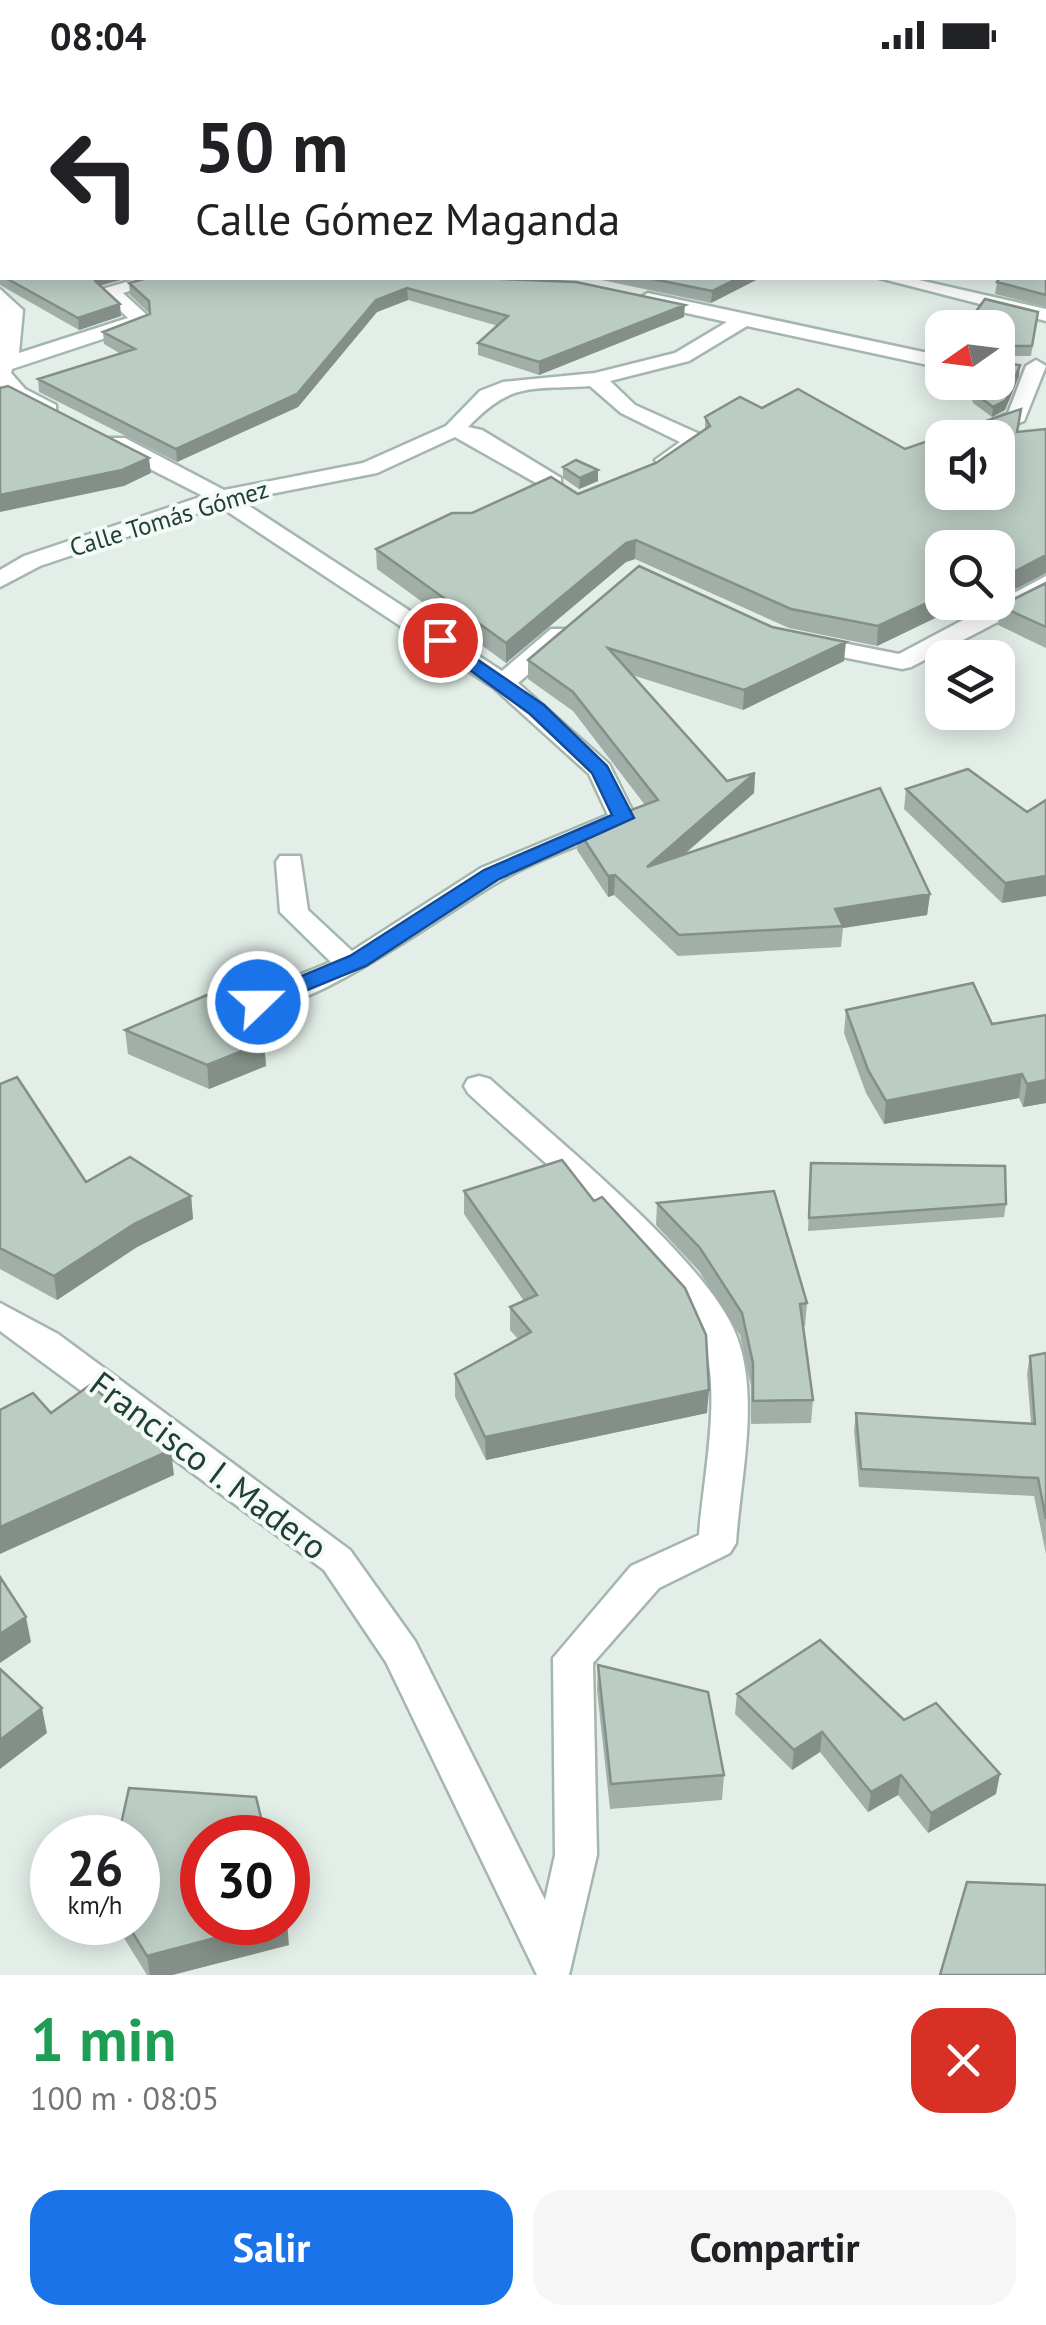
<!DOCTYPE html>
<html lang="es">
<meta charset="utf-8">
<style>
:root{--surface:#fff;--page:#f6f6f6;--text:#202124;--muted:#757577;--accent:#1a73e8}
body{margin:0;font-family:"PT Sans",sans-serif;background:var(--page);color:var(--text);height:100vh;display:flex;flex-direction:column;font-size:38px;white-space:nowrap}
*{box-sizing:border-box;margin:0}
p{font-size:32px;color:var(--muted)}
.icon{flex:none;width:55px;height:55px;fill:none;stroke:currentColor;stroke-width:2;stroke-linecap:round;stroke-linejoin:round}
.map{position:relative;height:1905px;overflow:hidden}
.drawer{display:flex;flex-direction:column;background:var(--surface);flex:1}
.drawer>*{flex:none}
.top-card{position:absolute;left:0px;top:0px;width:1048px;height:210px;box-shadow:0 5px 25px #0003;background:#fff;color:var(--text);overflow:hidden}
.needle{width:65px;rotate:256deg}
.fabs{position:absolute;left:925px;top:240px;display:grid;gap:20px}
.fabs a{display:grid;place-items:center;width:90px;height:90px;border-radius:20px;background:var(--surface);box-shadow:0 5px 25px #0003;font-size:50px}
.speed{position:absolute;left:30px;top:1745px;display:flex;gap:20px;font-size:50px;font-weight:700;text-align:center}
.speed>*{display:grid;place-content:center;width:130px;height:130px;border-radius:50%;background:var(--surface);box-shadow:0 5px 25px #0003;line-height:1}
.speed small{font-size:25px;font-weight:400}
.speed .limit{border:15px solid #d22;background:#fff;color:#111}
.pin{position:absolute;display:grid;place-items:center;width:85px;height:85px;color:#fff;margin:-42px;border:5px solid #fff;border-radius:50%;box-shadow:0 2px 10px #0007}
.me{position:absolute;width:110px;margin:-55px;rotate:68deg;stroke-linejoin:round;filter:drop-shadow(0 0 8px #0008)}
.turn{display:flex;align-items:center;gap:35px;height:210px;padding:0 30px;font-size:45px}
.turn .icon{width:130px;height:130px;stroke-width:2.5}
.turn b{display:block;font-size:70px;line-height:85px}
.round{display:grid;place-items:center;flex:none;width:105px;height:105px;border-radius:30px;background:var(--page)}
.overview{display:flex;align-items:center;justify-content:space-between;height:170px;padding:0 30px}
h1{font-size:60px;font-weight:700;line-height:75px;color:#1e9e55}
.primary-button{display:flex;gap:20px;margin-top:auto;padding:20px 30px}
.primary-button a{flex:1;height:115px;border-radius:30px;background:var(--accent);color:#fff;font-size:40px;font-weight:700;line-height:115px;text-align:center}
.primary-button a+a{background:var(--page);color:var(--text)}
.status{display:flex;justify-content:space-between;align-items:center;height:70px;padding:0 50px;background:var(--surface);direction:ltr}
.status svg{height:28px;fill:currentColor}
.map>svg:first-child{display:block}
.lines{fill:none;stroke-linecap:round;stroke-linejoin:round}
.street-casing{stroke:#a5b6af;stroke-width:5}
.secondary-casing{stroke:#a1baaf;stroke-width:5}
.street{fill:#fff;fill-rule:evenodd}
.secondary{fill:#fff;fill-rule:evenodd}
.wall{fill:#a1afa8}
.shaded-wall{fill:#838f88}
.building{fill:#bbccc3;stroke:#838f88;stroke-width:2.5;fill-rule:evenodd}
.route{fill:#1a73e8;stroke:#114b97;stroke-width:2.5}
.labels{text-anchor:middle;dominant-baseline:central;stroke-width:8;stroke-linejoin:round;paint-order:stroke}
.far-street-label{font-size:25px;fill:#214035;stroke:#f4faf6}
.near-street-label{font-size:35px;fill:#214035;stroke:#f4faf6}
</style>
<div class="status"><b>08:04</b><svg viewBox="0 0 49 12"><path d="M0 12V9h3v3zM5 12V6h3v6zM10 12V3h3v9zM15 12V0h3v12zM26 1h20v11H26zM47 4h2v5h-2z"/></svg></div>
<div class="map">
<svg width="1046" height="1905" viewBox="0 0 1046 1905">
<rect width="100%" height="100%" fill="#e3eee8"/>
<g class="lines">
<defs>
<path id="street" d="M2 6V16L0 17V7Z
M140 208H173L123 223 148 246V254L12 299 11 303 25 319 56 335V343C36 347 14 330 0 316V219L23 240 19 283 128 248 99 220Z
M648 223 942 286V298L747 256 689 291 610 311 635 335 704 366V376L674 395H658L655 390 680 372 621 343 590 316C530 320 512 311 468 357L482 360 561 408V418H545L455 367 377 403 240 430 502 601 551 559H569L572 564 569 569 518 613 609 694 636 748 633 754C589 772 539 788 498 812 449 840 300 952 248 938L243 932 248 926 331 892 280 842 276 792 280 786H300L308 840 352 881 481 798 608 745 589 704 494 618 219 436 40 496 0 517V500L24 486 203 426 109 378V368H125L224 420 363 393 446 356 480 321 503 312 595 303 675 283 727 252 641 233 638 229Z
M1036 290 1046 296 1024 351 995 363H981V355L1008 343 1026 296Z
M1046 506V527L911 597 902 599 807 580 795 573 807 566 899 584Z
M479 1006 490 1009C554 1068 709 1191 737 1267 760 1329 740 1410 736 1473L730 1483 659 1518 593 1593 597 1785 569 1905H537L386 1592 324 1500 0 1261V1233L58 1264 350 1480 415 1571 545 1830 555 1785 553 1588 631 1496 699 1465C703 1408 723 1320 702 1266 677 1201 524 1076 468 1023L464 1016 468 1009Z"/>
<path id="secondary" d="M439 0H458L459 2H441Z
M879 208H910L1046 239V251Z"/>
</defs>
<use href="#street" class="street-casing"/>
<use href="#secondary" class="secondary-casing"/>
<use href="#street" class="street"/>
<use href="#secondary" class="secondary"/>
</g>
<path class="wall" d="M482 0H750L739 2H487Z
M1046 145V237L995 224 997 212Z
M2 181V208H128L100 216 121 246 79 260 0 215V182Z
M480 208 684 247 539 305 478 285V273L498 256 408 230 377 242 298 337 177 392 39 322 38 309 121 284 104 274 103 262 150 244 130 225 129 213Z
M592 208H760L711 233Z
M1038 242 1031 286H998V258Z
M1019 306 1005 340 992 347 973 333 967 312H998Z
M762 338 905 379 1046 359V503L998 528V478L942 532H988L970 542 958 537 877 576 789 558 635 489 626 492 506 593 377 499 376 479 472 443 578 424 656 393 705 359V347Z
M563 397 598 411 579 419 563 408Z
M639 496 844 591 743 640 632 605 727 711 755 703 754 723 684 785 930 824 927 845 843 858 841 877 678 886 614 825 608 827 577 780 578 760 645 735 573 641 528 609V590Z
M1046 513V578L998 555 1000 536Z
M906 719 1027 742 1002 833 904 739Z
M846 940 992 954 1046 945V1033L1023 1037 1019 1028 884 1054 866 1023 844 963Z
M125 960 264 972 266 996 209 1019 128 984Z
M0 1014 86 1112 191 1126 193 1149 137 1177 57 1230 0 1199Z
M811 1093 1006 1134 1004 1147 808 1161Z
M464 1121 707 1343 486 1390 455 1327V1304L518 1269 510 1260V1237L524 1231 464 1144Z
M657 1133 807 1233 805 1256H803L813 1330 811 1353 751 1354V1316L740 1265 699 1201 656 1155Z
M1046 1283V1484L1034 1426 859 1417 854 1360 856 1343 1031 1353 1027 1304 1030 1286Z
M598 1595 724 1705 722 1730 610 1739 597 1620Z
M737 1624 904 1650 996 1724 928 1763 898 1725 868 1742 820 1682 792 1700 735 1644Z
M114 1852H138L289 1875 172 1905H147Z"/>
<path class="shaded-wall" d="M689 0H750L739 2H677Z
M96 208H128L98 216 95 211Z
M738 208H760L711 233 712 221Z
M407 218 408 230 377 242 298 337 177 392 176 379 376 230Z
M120 234 121 246 79 260 78 248Z
M685 235 684 247 539 305V292Z
M1020 295 1019 306 1005 340 992 347 993 337Z
M149 388 151 403 124 416 0 442V425Z
M598 400V411L579 419 580 408Z
M636 470 635 489 626 492 506 593V573L626 473Z
M1046 485V503L998 528V510Z
M942 526V532H958V537L877 576 878 556Z
M971 532H988L970 542Z
M846 572 844 591 743 640 744 620Z
M755 703 754 723 646 817 647 797Z
M615 805 614 825 608 827V806Z
M1046 806V826L1002 833 1005 813Z
M930 824 927 845 843 858 835 839Z
M264 972 266 996 209 1019 207 995Z
M1022 1004 1019 1028 884 1054 886 1031Z
M1046 1010V1033L1023 1037 1027 1014Z
M191 1126 193 1149 137 1177 57 1230 54 1206 134 1154Z
M709 1320 707 1343 486 1390 485 1367Z
M171 1380 174 1405 0 1484V1457Z
M26 1547 31 1572 0 1593V1564Z
M42 1638 47 1663 0 1699V1670Z
M822 1662 820 1682 792 1700 794 1680Z
M1000 1704 996 1724 928 1763 931 1743Z
M901 1705 898 1725 868 1742 871 1722Z
M275 1852H287L289 1875 172 1905H150L147 1886Z"/>
<path class="building" d="M505 0H689L677 2H498Z
M896 0H1046V104L1045 2H891Z
M2 19V174L0 165V20Z
M1046 145V225L997 212 1000 208H1045Z
M2 181V205L0 204V182Z
M6 208H96L95 211 120 234 78 248Z
M147 208H480L576 212 685 235 539 292 478 273 508 246 407 218 376 230 297 324 176 379 38 309 135 279 103 262 150 244 149 231 129 213Z
M648 208H738L712 221Z
M985 229 1038 242 1032 276H998V258H964Z
M998 293 1020 295 1006 330 993 337 974 323 971 312H998Z
M8 316 149 388 122 400 0 425V318Z
M798 319 905 379 1021 339 1017 362 1046 359V485L998 510V478H942V526L878 556 791 539 636 470 626 473 506 573 376 479 452 443H472L551 407 578 424 656 393 710 356 705 347 740 327 762 338ZM942 368H998V422H942Z
M576 390 598 400 580 408 563 397Z
M639 496 772 557 846 572 744 620 608 578 727 711 755 703 647 797 880 718 930 824 835 839 843 856 679 865 615 805 608 806 578 760 658 730 573 622 528 590Z
M1046 513V557L1000 536Z
M968 699 1027 742 1046 730V806L1005 813 906 719Z
M973 913 992 954 1046 945V1010L1027 1014 1022 1004 886 1031 868 1000 846 940Z
M207 925 264 972 207 995 125 960Z
M17 1007 86 1112 130 1087 191 1126 134 1154 54 1206 0 1178V1014Z
M562 1090 594 1131 602 1127 685 1218 706 1265 709 1320 485 1367 455 1304 531 1262 510 1237 537 1225 464 1121Z
M811 1093 1005 1096 1006 1134 809 1148Z
M774 1121 807 1233 800 1234 813 1330 753 1331V1293L742 1243 700 1178 657 1133Z
M1046 1283V1449L1038 1408 861 1399 856 1343 1035 1354 1030 1286Z
M90 1315 171 1380 0 1457V1340L33 1323 51 1343Z
M0 1507 26 1547 0 1564Z
M820 1570 904 1650 936 1633 1000 1704 931 1743 901 1705 871 1722 822 1662 794 1680 737 1624Z
M598 1595 708 1622 724 1705 611 1714Z
M0 1599 42 1638 0 1670Z
M129 1718 256 1727 266 1768H202V1852H275L147 1886 126 1852H138V1768H118Z
M967 1812 1046 1815V1905H940Z"/>
<path class="route" d="M440 564 544 635 607 696 634 748 499 809 366 896 266 937H251V927L350 886 484 800 612 745 592 703 530 644 433 573V566Z"/>
<g class="labels">
<g class="far-street-label">
<text transform="translate(169 448) rotate(-17)">Calle Tomás Gómez</text>
</g>
<g class="near-street-label">
<text transform="translate(209 1395) rotate(37)">Francisco I. Madero</text>
</g>
</g>
</svg>
<div class="fabs">
<a><svg class="needle" viewBox="-14 -14 28 28"><path d="M0-13l5 13h-10z" fill="#e53935"/><path d="M0 13l5-13h-10z" fill="#757577"/></svg></a>
<a><svg class="icon" aria-label="sound" viewBox="0 0 24 24"><path d="M4 9h4l5-4v14l-5-4H4zM17 9q2 3 0 6"/></svg></a>
<a><svg class="icon" aria-label="search" viewBox="0 0 24 24"><circle cx="10" cy="10" r="6"/><path d="M15 15l6 6"/></svg></a>
<a><svg class="icon" aria-label="layers" viewBox="0 0 24 24"><path d="M12 4l9 5-9 5-9-5zM3 14l9 5 9-5"/></svg></a>
</div>
<div class="speed"><div>26<small>km/h</small></div><div class="limit">30</div></div>
<div class="pin" style="left:440px;top:570px;background:#d93025"><svg class="icon" aria-label="arrive" viewBox="0 0 24 24"><path d="M6 21V4h12l-3 4 3 4H6"/></svg></div>
<svg class="me" style="left:258px;top:932px" viewBox="-20 -20 40 40"><circle r="17" fill="#1a73e8" stroke="#fff" stroke-width="3"/><path d="M0-11L8 9 0 5-8 9z" fill="#fff"/></svg>
<div class="top-card">
<div class="turn"><svg class="icon" aria-label="left" viewBox="0 0 24 24"><path d="M17 20v-9H6M10 6l-5 5 5 5"/></svg><div><b>50 m</b>Calle Gómez Maganda</div></div>
</div>
</div>
<section class="drawer">
<div class="overview"><div><h1>1 min</h1><p>100 m · 08:05</p></div><a class="round" style="background:#d93025;color:#fff"><svg class="icon" aria-label="close" viewBox="0 0 24 24"><path d="M6 6l12 12M18 6L6 18"/></svg></a></div>
<div class="primary-button"><a>Salir</a><a>Compartir</a></div>
</section>
